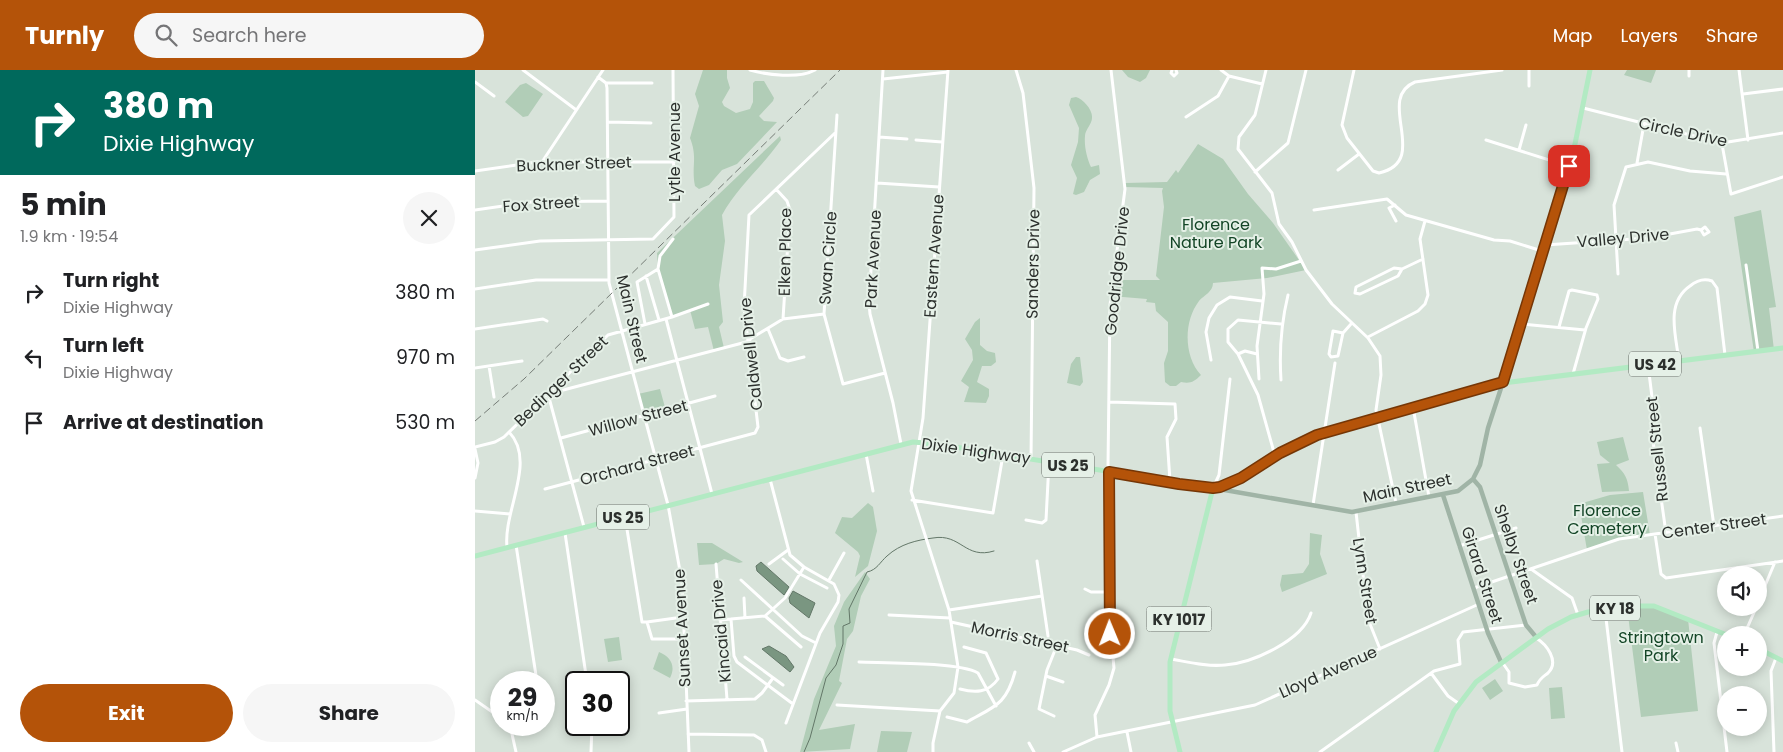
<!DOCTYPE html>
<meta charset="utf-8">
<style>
:root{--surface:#fff;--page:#f6f6f6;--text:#202124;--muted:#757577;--accent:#b45309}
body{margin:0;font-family:Poppins,sans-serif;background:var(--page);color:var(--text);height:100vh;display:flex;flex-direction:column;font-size:19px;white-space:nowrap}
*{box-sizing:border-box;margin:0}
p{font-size:16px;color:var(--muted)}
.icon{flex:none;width:28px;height:28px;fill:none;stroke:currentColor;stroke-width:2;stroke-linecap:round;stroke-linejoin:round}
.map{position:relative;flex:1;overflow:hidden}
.side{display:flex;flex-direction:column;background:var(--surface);width:475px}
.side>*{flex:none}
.banner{background:#00695c;color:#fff;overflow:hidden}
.tools{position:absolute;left:1242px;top:496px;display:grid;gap:10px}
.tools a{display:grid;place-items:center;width:50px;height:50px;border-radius:50%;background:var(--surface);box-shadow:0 2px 12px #0003;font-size:25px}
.speed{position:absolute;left:15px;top:601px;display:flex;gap:10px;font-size:25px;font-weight:700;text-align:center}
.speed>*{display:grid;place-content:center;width:65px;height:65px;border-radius:50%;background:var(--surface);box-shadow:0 2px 12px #0003;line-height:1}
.speed small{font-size:12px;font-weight:400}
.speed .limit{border:2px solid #111;border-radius:8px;background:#fff;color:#111}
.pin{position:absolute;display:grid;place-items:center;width:42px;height:42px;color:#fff;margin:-21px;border-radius:10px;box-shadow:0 2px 8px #0006}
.me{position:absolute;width:55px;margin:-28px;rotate:359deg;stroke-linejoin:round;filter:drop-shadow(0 0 4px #0008)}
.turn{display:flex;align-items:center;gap:18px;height:105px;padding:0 20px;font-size:22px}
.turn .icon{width:65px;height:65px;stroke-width:2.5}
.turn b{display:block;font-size:35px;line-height:42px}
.round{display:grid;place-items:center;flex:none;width:52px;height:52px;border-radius:26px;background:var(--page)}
.overview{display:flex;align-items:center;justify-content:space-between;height:85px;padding:0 20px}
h1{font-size:30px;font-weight:700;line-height:38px}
.primary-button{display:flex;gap:10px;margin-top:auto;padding:10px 20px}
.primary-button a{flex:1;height:58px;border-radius:30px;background:var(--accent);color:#fff;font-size:20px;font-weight:700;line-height:58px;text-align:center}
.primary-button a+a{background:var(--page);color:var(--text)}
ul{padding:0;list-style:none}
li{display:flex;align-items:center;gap:15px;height:65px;padding:0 20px}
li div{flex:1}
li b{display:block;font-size:19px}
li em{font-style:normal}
header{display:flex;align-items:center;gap:30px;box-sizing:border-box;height:70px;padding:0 25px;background:var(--accent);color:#fff}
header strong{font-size:24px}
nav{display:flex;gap:28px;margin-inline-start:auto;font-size:18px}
.search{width:350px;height:45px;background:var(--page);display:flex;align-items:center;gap:12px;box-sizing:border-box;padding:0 18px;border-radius:28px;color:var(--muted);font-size:19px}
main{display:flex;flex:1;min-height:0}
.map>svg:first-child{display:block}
.green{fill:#b1cdb7}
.water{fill:#7a9681;stroke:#637768}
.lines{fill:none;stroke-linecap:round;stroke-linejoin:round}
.stream{stroke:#637768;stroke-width:1}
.street{stroke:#fff;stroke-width:3}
.secondary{stroke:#a0b4a6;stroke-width:4.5}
.primary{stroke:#b2eac3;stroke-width:5}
.rail{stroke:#757c76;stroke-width:1;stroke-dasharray:8 4;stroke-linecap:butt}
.route-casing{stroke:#753606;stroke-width:12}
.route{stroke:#b45309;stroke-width:9}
.labels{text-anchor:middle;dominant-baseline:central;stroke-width:4;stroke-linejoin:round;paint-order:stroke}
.shield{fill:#e5f0e7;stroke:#646a65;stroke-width:1}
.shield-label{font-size:15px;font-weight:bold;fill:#2c302d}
.street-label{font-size:16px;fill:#2c302d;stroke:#e5f0e7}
.park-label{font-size:16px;fill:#134526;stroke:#e5f0e7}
</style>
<header>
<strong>Turnly</strong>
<div class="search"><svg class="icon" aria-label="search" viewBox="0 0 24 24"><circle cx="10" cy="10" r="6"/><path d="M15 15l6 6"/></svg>Search here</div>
<nav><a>Map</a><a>Layers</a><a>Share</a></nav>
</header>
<main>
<section class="side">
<div class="banner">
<div class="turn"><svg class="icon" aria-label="right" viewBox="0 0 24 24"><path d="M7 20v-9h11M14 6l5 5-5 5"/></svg><div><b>380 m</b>Dixie Highway</div></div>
</div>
<div class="overview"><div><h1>5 min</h1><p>1.9 km · 19:54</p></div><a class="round"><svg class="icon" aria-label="close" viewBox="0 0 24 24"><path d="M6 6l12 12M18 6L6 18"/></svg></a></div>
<ul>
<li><svg class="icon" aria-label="right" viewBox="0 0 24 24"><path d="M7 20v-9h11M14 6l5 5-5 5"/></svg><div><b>Turn right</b><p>Dixie Highway</p></div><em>380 m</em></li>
<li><svg class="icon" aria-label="left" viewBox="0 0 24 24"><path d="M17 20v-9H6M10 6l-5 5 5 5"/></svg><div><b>Turn left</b><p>Dixie Highway</p></div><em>970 m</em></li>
<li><svg class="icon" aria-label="arrive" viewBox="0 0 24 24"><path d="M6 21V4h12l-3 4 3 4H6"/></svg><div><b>Arrive at destination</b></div><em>530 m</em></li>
</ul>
<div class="primary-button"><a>Exit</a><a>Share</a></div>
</section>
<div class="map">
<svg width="1308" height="682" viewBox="0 0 1308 682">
<rect width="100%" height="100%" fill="#d8e3da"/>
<path class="green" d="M228 0H252V8L255 18 247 32 249 36 261 43 275 39 278 32V13L280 11H289L299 28 298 31 284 46 289 51 302 52 262 94 247 100 234 115 224 119 220 116C216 96 223 88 215 68L224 36 220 24Z
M647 0H675L671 8 665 12 653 7Z
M1152 0H1181L1176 13 1149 5Z
M51 13 68 24 53 46 48 47 30 32 45 15Z
M601 27C608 29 618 40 617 48 617 54 610 60 610 66 609 76 612 89 616 97L624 95 625 104 615 110 609 122 601 125 598 124 602 108 596 95 603 72 604 58 594 35 596 28Z
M305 66 306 70C288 96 262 117 247 145L250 171 244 215 248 252 244 257 249 278 239 281 233 257 220 259 215 240 197 247 183 199 182 183Z
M723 74 748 89 773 124 798 153 831 200 792 208 738 213C738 222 729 225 724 231 708 252 709 287 726 305 719 312 715 314 706 312L701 316H695L690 312 689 293 693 281V252L681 241 680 233 671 232 672 229 636 226 638 210H685L681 206 689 137 687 121 688 118 650 117V113L692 112 701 100 703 103Z
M1286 140 1301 237 1294 238 1299 280 1279 282 1259 147Z
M505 248V275L512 281 520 283 521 292 516 296H507L502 312 514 319V326L511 333 489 332 494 317 486 311 498 290 497 280 490 269 500 252Z
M601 287H605L608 312 605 316 592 313 596 294Z
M185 319 191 341 168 346 163 324Z
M1148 367 1154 390 1141 395C1150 403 1153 409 1154 421L1127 422 1122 394 1135 393 1125 385 1122 372Z
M1168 422 1175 465 1144 469 1112 480 1104 434 1135 425Z
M393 433 398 437 402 461 393 496 380 507 385 486 383 482 360 463 367 447 377 448Z
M835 463 847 465 845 484 852 504 807 522 805 515 807 505 828 503 834 494Z
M222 473H237L268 492 264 493 249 489 241 494 224 495Z
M390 502 395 509 386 526 378 561 372 569 364 611 367 613 344 660 380 654 375 679 325 682 339 629 361 576 359 556 369 532Z
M1179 536 1213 549 1223 641 1166 647 1152 537Z
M144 567 147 590 133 592 129 569Z
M184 582C196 587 201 596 195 608L178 599Z
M1020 609 1028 621 1015 630 1007 618Z
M1087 617 1090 648 1076 649 1074 618Z
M406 661 437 662 432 682H402Z"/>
<path class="water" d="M286 492 314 517 309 525 282 501 281 496Z
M318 521 340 533 334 548 315 533 314 528Z
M294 576 311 586 319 597 315 602 287 579Z"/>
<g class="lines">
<path class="stream" d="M329 682 335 668 351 608 361 595 368 574V556L375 553 374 539 392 502C402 500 405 492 412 486 425 474 442 470 458 468 486 463 490 490 519 481"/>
<path class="street" d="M48 0 100 39
M275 0C292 5 324 9 340 0
M408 0 394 233 395 244 418 333 426 374
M541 0 548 23 559 118 556 389
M697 0 696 3 699 6 702 3 701 0
M746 0 754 6 787 14
M791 0 780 45 764 67 763 79 797 123 804 154 817 172 831 200 857 234 893 268 905 286 906 305 901 340 921 433
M879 0 867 55 872 68 898 101 904 103C957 91 899 29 940 12L1027 0
M1264 0 1273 70
M1214 6V0
M123 7 131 13 132 18 134 213 193 435 207 512 214 682
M408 9 473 2
M0 12 19 26
M131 13H177
M1054 16V0
M1268 24 1308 19
M1108 38 1247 73 1308 63
M362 45 349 244 368 314 410 303
M711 47 743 26 754 6
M133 52 176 53
M404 67 432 69
M441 70 467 72
M1011 70 1093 96
M1247 74 1256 124 1308 107
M1044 80 1051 55
M67 92 128 0
M1162 93 1169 54
M863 100 884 84
M0 101 62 92H199
M780 102 813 73 831 0
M402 113 464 117
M301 119 312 131 315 140 308 249
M920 135 914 138 921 151
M0 140 56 132 132 131
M839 140 912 129 931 145 1019 170 1035 171 1067 181
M1070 175 1173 168 1222 159 1226 160 1229 165 1234 162 1230 157 1226 160
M0 180 65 171 178 169 199 147 198 0
M1271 195 1283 281
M927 199 923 206 885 224 880 223 881 217 919 198 927 199 948 189
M1143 204 1139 135 1151 97 1173 92 1215 101 1251 104
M171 206 184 250
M0 219 61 210H133
M197 247 183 199 185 186 198 169
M191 249 237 424
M170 254 162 212 183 199
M1046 254 1110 260
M1084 257 1094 221 1097 220 1122 225 1123 229 1111 258 1098 304
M0 259 68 249 72 251
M293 259 305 288 313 291 329 287
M868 263 858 261 854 284 856 287 863 286 868 263 876 254
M893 267 943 241 950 234 953 225 945 169 950 151
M275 269 308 249 349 244
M763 284 770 281 782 284
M736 290 731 262 734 248 742 235 755 227 787 231
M1204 291C1201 266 1190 233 1215 216 1221 211 1229 208 1237 211L1242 218 1250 285
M1173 295 1178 335 1177 364 1191 463
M14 296 19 327
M0 298 47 291
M784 309 782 276 789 224 787 198 801 199 826 191
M806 310C804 280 806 254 813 225
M634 332 700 334 701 349 692 367 695 411
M938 337 954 427
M1225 358 1239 456
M86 368 240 326
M0 377 20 372 29 367 133 265 197 247 233 234
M0 379 3 393 0 408
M391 384 398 421
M800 386 783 325 763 284 753 272V259L763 250 806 254
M295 409 315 485 329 497 359 514 364 525 363 532 345 563 311 653
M738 418 744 405 755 309
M70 419 280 363 283 357 269 237 274 145 360 63
M437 430 518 443 528 385
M838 435 860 293
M0 441 35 444
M881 442 893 549 905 579
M150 447 167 552H172
M551 450 567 453 571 450 574 392
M109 457 73 324 275 271
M90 463 112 612
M1180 464 1186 504 1191 508 1308 491
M41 475 62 612
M984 476 1041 458
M32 477C28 441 62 391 34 362
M308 489 325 504 352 518
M562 491 573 566
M241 494 252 629
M294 494 313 480
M1056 499 1097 528 1103 545
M266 510 327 566 341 573
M354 510 369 483
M999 518 1144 469 1308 446
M610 519 616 522H635
M269 528 270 548
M1284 530 1300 492
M474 540 567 526
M1130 540 1147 682
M414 545 475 548
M290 546 326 577
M256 549 259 586 262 592 318 634
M245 550 290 546 310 528 329 497
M172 552 177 569H209
M172 552 208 547
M476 552 602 580 614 585
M1242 562 1239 573 1252 682
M1269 565 1281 538
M270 587 308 615
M696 589C713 592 732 597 750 595 777 593 827 571 836 543
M384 592C410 593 484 592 503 603L521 636
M1027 592 1034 602V613L1050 617 1062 615C1065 608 1068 607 1073 603 1085 591 1071 574 1061 568
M956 603 973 626 983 633
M571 606 588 612
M485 619C500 623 513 623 523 609L511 583 489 577
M0 630 26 648
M211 631 280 629 287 623 298 608
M362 635 465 641
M144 638 146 637
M184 643 212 639
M579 646 564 639 572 600 582 575
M472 647 492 652C520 636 531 635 540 602
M35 655 41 682
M652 662 656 682
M213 664 279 665 287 670 291 682
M622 667 620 645 634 615 639 598 635 556V407L633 396 635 235 650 119 636 0
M554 673 559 682
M1201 673 1203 682
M116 682 117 655
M458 682V673L465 641 479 623 483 597 474 540 436 421 448 348 473 0
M588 682 622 667 780 635 1004 534
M845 682 959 601 985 594 983 570 988 562 1051 555
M1299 682 1296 601 1301 588"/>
<path class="secondary" d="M998 409 1005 417 1051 555 1061 567
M738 418 877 442 983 421 998 409 1005 395 1013 358 1028 312
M968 425 1013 563 1026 592"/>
<path class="primary" d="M1028 312 1100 74 1115 0
M0 486 438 372 461 374 738 418 759 411 805 383 842 365 1020 314 1308 278
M1284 579 1308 591
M705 682 695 641V592L738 418
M961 682 979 641 1001 612 1073 559 1096 547 1113 542 1157 536H1179L1252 565"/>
<path class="rail" d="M0 351 49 309 365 0"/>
</g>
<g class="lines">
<defs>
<path id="route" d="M635 564 634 402 704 414 738 418 745 417 766 408 805 383 842 365 1028 312 1094 96"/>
</defs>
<use href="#route" class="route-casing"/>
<use href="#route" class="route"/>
</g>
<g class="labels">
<g class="shield">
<rect x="1154" y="281.5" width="52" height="25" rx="4"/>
<rect x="567" y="382.5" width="52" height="25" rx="4"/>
<rect x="122" y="434.5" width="52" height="25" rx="4"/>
<rect x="1115" y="525.5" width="50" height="25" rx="4"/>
<rect x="671.5" y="536.5" width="65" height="25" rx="4"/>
</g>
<g class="shield-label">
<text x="1180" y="294">US 42</text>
<text x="593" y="395">US 25</text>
<text x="148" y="447">US 25</text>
<text x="1140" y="538">KY 18</text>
<text x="704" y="549">KY 1017</text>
</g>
<g class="street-label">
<text transform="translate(1208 62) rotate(12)">Circle Drive</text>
<text transform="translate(199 82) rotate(-90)">Lytle Avenue</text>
<text transform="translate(99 94) rotate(-2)">Buckner Street</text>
<text transform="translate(66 134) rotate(-4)">Fox Street</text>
<text transform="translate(1148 168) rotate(-5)">Valley Drive</text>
<text transform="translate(310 182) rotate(-89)">Elken Place</text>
<text transform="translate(459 186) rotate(-86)">Eastern Avenue</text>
<text transform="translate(353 188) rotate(-86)">Swan Circle</text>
<text transform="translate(398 189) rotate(-87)">Park Avenue</text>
<text transform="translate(558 194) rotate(-89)">Sanders Drive</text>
<text transform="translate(642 201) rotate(-84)">Goodridge Drive</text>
<text transform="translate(157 249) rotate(77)">Main Street</text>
<text transform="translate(276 284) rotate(-96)">Caldwell Drive</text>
<text transform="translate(86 311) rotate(-44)">Bedinger Street</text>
<text transform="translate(163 348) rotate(-15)">Willow Street</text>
<text transform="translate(1182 379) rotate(-96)">Russell Street</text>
<text transform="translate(501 381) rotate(8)">Dixie Highway</text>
<text transform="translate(162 395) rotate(-15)">Orchard Street</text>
<text transform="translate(932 418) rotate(-12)">Main Street</text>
<text transform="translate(1239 456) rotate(-8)">Center Street</text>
<text transform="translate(1041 484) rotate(71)">Shelby Street</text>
<text transform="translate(1007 505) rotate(72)">Girard Street</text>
<text transform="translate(890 511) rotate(81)">Lynn Street</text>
<text transform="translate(207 558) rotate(-93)">Sunset Avenue</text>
<text transform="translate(246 561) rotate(-95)">Kincaid Drive</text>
<text transform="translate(545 567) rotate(12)">Morris Street</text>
<text transform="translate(853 602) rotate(-24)">Lloyd Avenue</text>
</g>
<g class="park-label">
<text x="741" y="154">Florence<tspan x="741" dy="18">Nature Park</tspan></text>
<text x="1132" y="440">Florence<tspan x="1132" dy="18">Cemetery</tspan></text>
<text x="1186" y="567">Stringtown<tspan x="1186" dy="18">Park</tspan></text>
</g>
</g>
</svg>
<div class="tools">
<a><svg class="icon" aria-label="sound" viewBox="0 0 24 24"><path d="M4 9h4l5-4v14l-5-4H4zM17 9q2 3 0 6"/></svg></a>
<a>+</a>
<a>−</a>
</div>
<div class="speed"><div>29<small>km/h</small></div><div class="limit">30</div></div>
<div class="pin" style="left:1094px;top:96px;background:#d93025"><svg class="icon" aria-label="arrive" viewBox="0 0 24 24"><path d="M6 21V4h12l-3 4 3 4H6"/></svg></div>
<svg class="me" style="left:635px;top:564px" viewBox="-20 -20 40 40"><circle r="17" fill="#b45309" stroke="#fff" stroke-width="3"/><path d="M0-11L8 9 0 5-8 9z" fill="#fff"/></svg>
</div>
</main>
